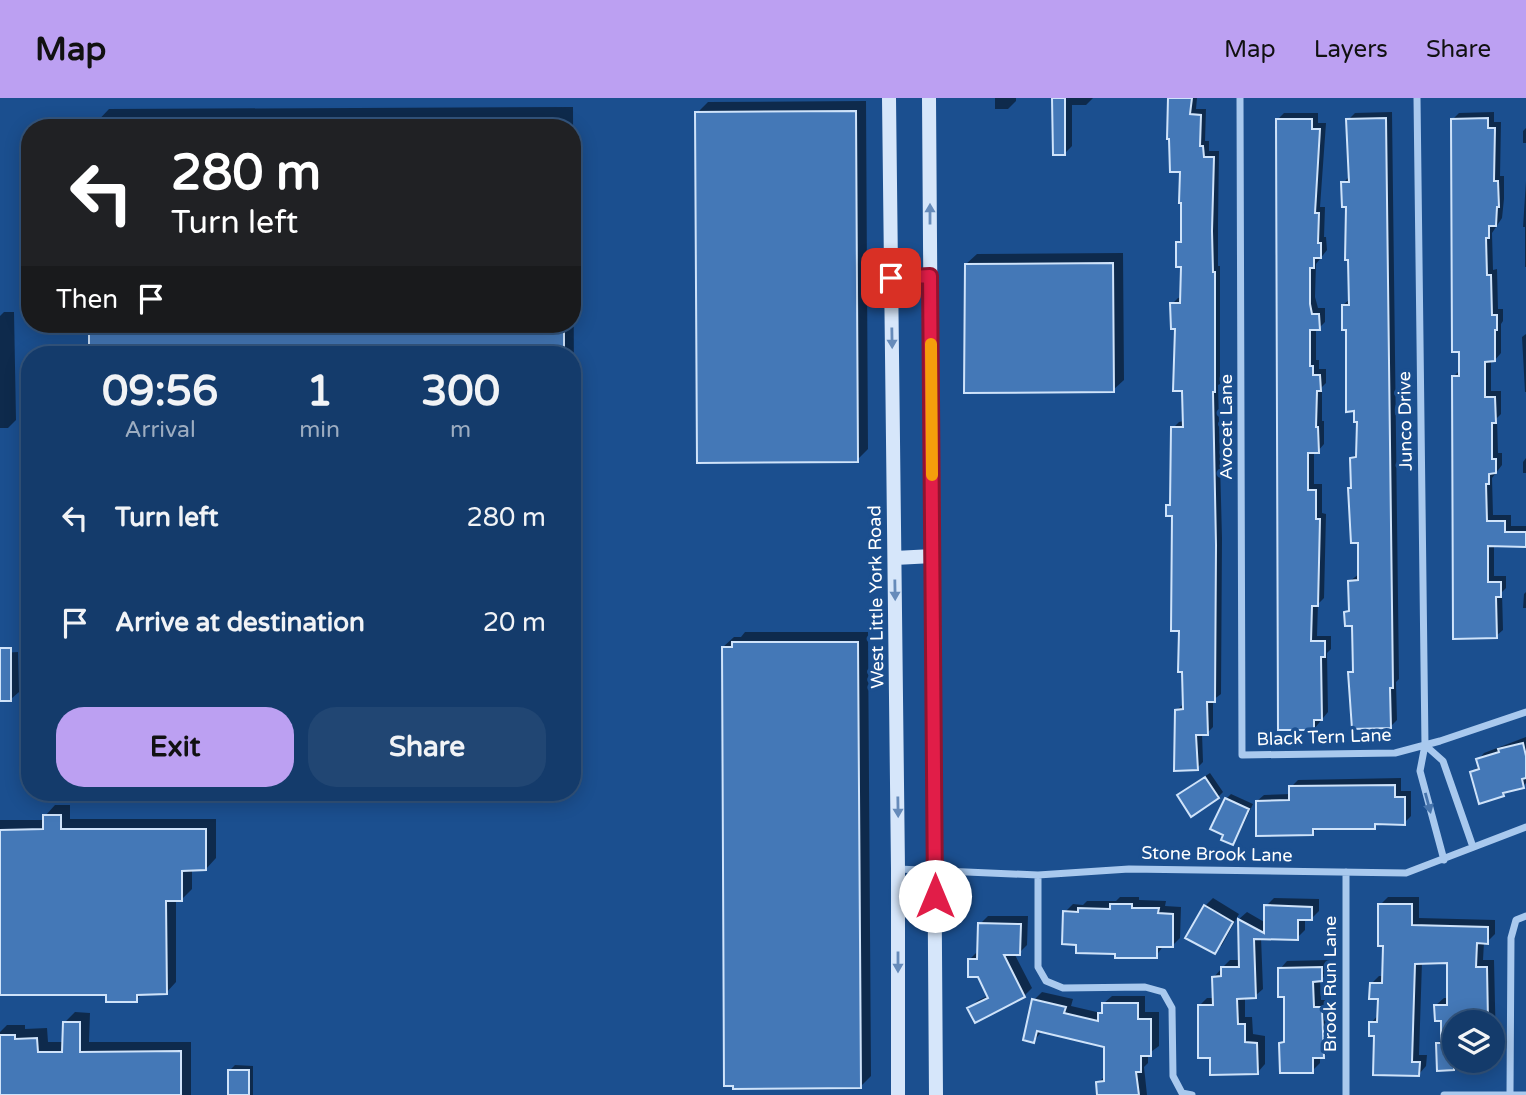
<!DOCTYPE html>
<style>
:root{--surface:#143b6b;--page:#214673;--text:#f1f3f6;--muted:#9dadc1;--line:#33557e;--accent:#bca0f2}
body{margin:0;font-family:"Varela Round",sans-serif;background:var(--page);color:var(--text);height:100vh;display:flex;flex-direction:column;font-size:26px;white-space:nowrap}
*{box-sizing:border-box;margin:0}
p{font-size:23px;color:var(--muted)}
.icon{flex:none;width:38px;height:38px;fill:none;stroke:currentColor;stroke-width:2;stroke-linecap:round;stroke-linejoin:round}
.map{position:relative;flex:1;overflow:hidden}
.panel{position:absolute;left:21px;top:248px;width:560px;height:455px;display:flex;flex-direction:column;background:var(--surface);border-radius:28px;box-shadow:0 4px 18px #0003,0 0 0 2px var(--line)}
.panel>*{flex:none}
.hud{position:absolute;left:21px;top:21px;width:560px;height:214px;border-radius:28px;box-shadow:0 4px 18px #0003,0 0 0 2px var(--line);background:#202124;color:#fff;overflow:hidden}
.fabs{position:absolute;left:1442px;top:912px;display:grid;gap:14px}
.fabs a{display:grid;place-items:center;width:63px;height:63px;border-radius:50%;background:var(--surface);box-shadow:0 4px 18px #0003,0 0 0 2px var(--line);font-size:35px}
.pin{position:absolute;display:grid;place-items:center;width:60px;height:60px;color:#fff;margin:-30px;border-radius:14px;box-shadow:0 4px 10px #0006}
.me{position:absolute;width:77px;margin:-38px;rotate:0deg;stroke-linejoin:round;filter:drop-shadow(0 0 5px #0008)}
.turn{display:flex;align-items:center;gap:24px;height:147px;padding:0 35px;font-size:32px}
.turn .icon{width:91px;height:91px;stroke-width:2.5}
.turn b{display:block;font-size:49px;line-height:60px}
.then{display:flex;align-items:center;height:66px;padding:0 35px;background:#0003;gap:14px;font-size:26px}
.eta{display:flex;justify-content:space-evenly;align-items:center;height:119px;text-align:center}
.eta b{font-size:42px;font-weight:700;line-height:49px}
.primary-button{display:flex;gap:14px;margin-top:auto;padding:14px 35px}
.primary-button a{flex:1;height:80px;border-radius:28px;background:var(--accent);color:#111;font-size:28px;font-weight:700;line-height:80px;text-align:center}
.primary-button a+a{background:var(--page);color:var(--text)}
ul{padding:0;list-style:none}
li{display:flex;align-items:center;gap:21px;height:105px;padding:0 35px}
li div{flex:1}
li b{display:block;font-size:26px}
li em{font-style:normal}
header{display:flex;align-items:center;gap:42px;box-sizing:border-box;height:98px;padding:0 35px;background:var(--accent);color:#111}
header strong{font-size:33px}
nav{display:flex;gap:38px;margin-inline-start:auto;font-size:24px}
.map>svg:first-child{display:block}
.shadow{fill:#0007}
.building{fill:#4478b7;stroke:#cfe3fa;stroke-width:2}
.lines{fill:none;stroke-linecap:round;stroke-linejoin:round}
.minor{stroke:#a9c9ee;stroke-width:7}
.secondary{stroke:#d6e6fa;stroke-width:14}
.oneway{fill:#668bba}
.oneway2{fill:#4674ac}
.route-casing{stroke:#92132f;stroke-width:18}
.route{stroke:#e11d48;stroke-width:12}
.slow{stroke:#f59e0b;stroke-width:12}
.labels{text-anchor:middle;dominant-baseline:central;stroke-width:7;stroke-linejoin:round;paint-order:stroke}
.street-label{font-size:18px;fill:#fff;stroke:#1b4f8f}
</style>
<header>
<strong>Map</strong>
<nav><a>Map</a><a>Layers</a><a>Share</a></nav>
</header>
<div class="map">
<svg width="1526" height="997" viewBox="0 0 1526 997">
<rect width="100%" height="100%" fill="#1b4f8f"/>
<path class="shadow" d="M995 0H1016V3L1008 11H995Z
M1053 0H1093L1086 7H1072V48L1065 55Z
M1171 0H1197L1196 11H1206L1205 43H1209V53H1219L1218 125V168H1220V286L1218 287 1222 440 1221 596 1213 602V629L1207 635H1202L1203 664 1197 670 1177 612 1183 606 1180 531 1174 416 1168 407 1172 403 1173 330 1179 324 1184 323V292L1172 206 1178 200 1182 199 1183 167 1177 145 1182 140 1181 73Z
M866 3 868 351 857 362 697 15 708 4Z
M573 9 574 300 572 302V257H91V226H572V30H91L109 11Z
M1392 14 1399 581 1396 584 1397 622 1390 629 1350 575 1355 571 1354 526 1346 514 1350 510V483L1359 476 1360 444 1350 415 1352 360 1358 354 1359 323 1343 207 1351 200 1348 108 1343 85 1351 77 1348 22 1355 15Z
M1494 14V24H1501L1500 78H1504V101L1502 120 1492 135 1493 172 1497 171 1498 211H1503V223L1501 226V255L1495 262H1491V293H1501V316L1497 320 1498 355H1502V367L1492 380 1493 417H1511V428H1526V448L1494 447V478H1506V490L1502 494 1503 532 1496 538 1453 279 1460 272 1453 21 1459 15Z
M1284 15H1318V25H1326L1320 109H1325L1324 139H1326L1327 152 1316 166 1315 199 1318 210H1325V224L1319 230H1316V262H1319V271H1326V285L1322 289V323H1324V346L1318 353H1314V386H1322V415L1326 416 1324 500 1318 506 1317 538H1331V551L1327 555 1328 614 1314 631 1278 21Z
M1526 30V45H1523V33Z
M1526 83V169H1525V129H1523Z
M1123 155 1124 282 1113 292 966 166 977 156Z
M4 214H14L16 322 8 330H0V218Z
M1526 236V294H1525L1522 239Z
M1526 360V375H1523V364Z
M572 451H575L576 578 572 581Z
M1526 494V510H1523L1524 496Z
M745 534H868L871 978 860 989 734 986 723 549 734 539H741Z
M18 554 19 594 11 601 0 602V555Z
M1526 639V685L1523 688 1508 692 1503 697 1472 674 1480 667 1478 662 1484 655Z
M1210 675 1223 694 1218 699 1184 692Z
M1401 680V693H1411V718L1404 725 1379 724 1375 729 1318 730 1312 735 1257 703 1264 697 1291 696V689L1298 682Z
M1231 696 1253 706 1237 740 1232 745 1226 701Z
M55 707H70V721H216V760L206 771H192V791L182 801H176V884L166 895H143L136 902 108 895 0 896V722H45V718Z
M1120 799H1139V802L1166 803 1165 808 1181 809 1180 840 1172 848 1164 847 1156 858 1117 854 1078 845 1065 814 1073 806 1083 807 1087 803H1116Z
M1388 799H1419V820L1495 822V836L1487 844H1484L1483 862H1494L1496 950 1493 953V924H1454V962H1486L1479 970 1438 971 1437 946 1442 941V922L1436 907 1444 900H1449V864H1422L1419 957H1427L1426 968 1419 976 1376 937 1371 925 1379 916 1380 899 1371 886 1379 878H1384V846L1380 807Z
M1213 800 1239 816 1222 847 1214 854 1205 808Z
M1274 800 1319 801V813L1311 821 1305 820V832L1297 840 1261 839 1263 891 1255 898 1245 899V919H1252L1253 936 1265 938V966L1258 974 1212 958 1199 908 1207 900H1214V879L1222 870 1230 862H1240L1239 821 1247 814 1266 825V808Z
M988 818H1028L1027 847 1019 855H1014L1032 890 1024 898 969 911 977 903 989 897 969 862 977 854 980 826Z
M1329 862 1330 874 1320 882 1321 902H1329L1331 951 1323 959H1320V965L1312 973 1281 945 1286 940 1285 898 1280 871 1287 863Z
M1042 894 1073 901 1071 908 1101 915 1104 912V905L1112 898H1145V914H1159V948L1148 956V965L1144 969 1147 997H1099L1098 985 1106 977 1105 947 1042 933 1034 943V902Z
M75 914 90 915 89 944H191V997H0V934L7 927H25V931L47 930 48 944H64V925Z
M235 967 253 968V997H229L230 972Z"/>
<path class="building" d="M1052 0H1065V57H1053Z
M1168 0H1192L1190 16 1201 17 1200 48H1203L1204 59H1214L1212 133 1213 174H1215V294H1213L1216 447 1215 604H1207L1208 637H1196L1198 672 1174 673 1175 612 1183 611 1182 574H1178L1179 533H1171L1172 418H1166V407H1170L1171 329H1183L1182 293H1173L1175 231H1171L1170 205H1180L1181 169H1176V144H1181V105H1179L1180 74H1170L1169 41H1167Z
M856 13 858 364 697 365 695 14Z
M1386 20 1393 590H1390L1391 630 1352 631 1348 574H1353L1352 528H1345L1344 514 1349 513 1348 483 1358 482V445H1351L1348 390H1351L1350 360 1356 359 1357 324H1354V313L1346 314V232H1342V207H1349L1348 162H1345L1346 109H1342L1341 84H1349L1346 21Z
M1488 20V30H1495L1494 83H1498L1499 109H1497L1496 128H1489V140H1486L1487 177H1491L1492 217H1497V232H1495V263L1485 264V299H1495L1496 325H1492V361H1496V375L1489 376V386H1486L1487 423H1505V434H1526V449L1488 448V484H1501V499H1496L1497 540 1453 541 1452 278H1459V254H1452L1451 21Z
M1276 21H1312V31H1320L1315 115H1319L1318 145H1321V160H1314V170H1310V206L1312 216H1319L1320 232H1310V268H1313V277H1320L1321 293H1317L1316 329H1318L1319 355H1308V392H1316V421H1320L1318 508H1312L1311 543H1325V559H1321L1322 622H1314V632H1278Z
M1113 165 1114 294 964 295 965 166Z
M89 226H564V257H89Z
M732 544H858L861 990 733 991V988H724L722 549H732Z
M0 550H11V603H0Z
M1523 645 1526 658V680L1522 681 1524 690 1503 695 1504 698 1479 706 1470 674 1479 671 1476 661 1499 654 1498 651Z
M1205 679 1219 700 1191 719 1177 697Z
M1395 687V699H1405V727L1375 726V731H1313V737L1256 738V703L1289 702V688Z
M1225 700 1249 711 1233 747 1221 742 1223 737 1210 731Z
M43 717H61V731H206V772L182 773V803H166L167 896 137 897V904H106V897H0V732L43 731Z
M1110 806H1132V810H1159L1158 815 1173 816V849H1157V860H1115V856L1076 855V847L1062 846 1063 813 1078 814V810L1110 811Z
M1378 806H1412V827L1488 829V846L1477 845 1476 869H1487L1488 922 1454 924V972L1437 973 1436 945H1441V923H1435L1434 907H1447V865L1415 866 1412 964H1420L1419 978 1373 977 1374 938H1369V924H1377L1378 901H1369L1370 885H1382L1383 848H1378Z
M1204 807 1233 824 1215 856 1185 840Z
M1264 807 1312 809V822H1298V842L1254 841 1256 900 1237 901 1238 926H1245V944L1257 945 1258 976 1210 977V960H1198V907H1213L1212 879 1221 878V869H1239L1238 821 1264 835Z
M978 825 1021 826 1020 857H1004L1025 899 975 925 967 910 988 900 978 879H968V861H977Z
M1322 869V883L1313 884 1314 909H1322L1324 960H1313V975H1280L1279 945 1284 944V899H1278V870Z
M1032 901 1066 909 1064 915 1098 923V915H1102V905H1138V921H1151V958H1141V974H1136L1139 997H1097L1096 984 1104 983V949L1037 933 1034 945 1023 942Z
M63 924H80V954L181 953V997H0V937H15V941L37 940 38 954H62Z
M228 972H249V997H228Z"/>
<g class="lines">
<path class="minor" d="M1240 0 1242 657 1395 655 1440 643 1526 614
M1417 0 1425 647 1420 673 1444 762
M1425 647 1443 663 1473 749
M898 771 1038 777 1129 771 1406 775 1526 729
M1346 774V997
M1038 777V869L1046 883 1063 890 1145 889 1163 894 1172 910 1173 978 1182 995 1192 997
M1510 996 1511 840 1516 822 1526 818
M1444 997H1526"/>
<path class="secondary" d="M889 0 898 771V997
M929 0 936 997
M891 180 930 178
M895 460 933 458"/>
</g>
<defs><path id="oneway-solid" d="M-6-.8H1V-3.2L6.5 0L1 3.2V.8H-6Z" transform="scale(1.75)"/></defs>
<g class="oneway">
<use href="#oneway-solid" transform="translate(930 116) rotate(-90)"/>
<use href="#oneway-solid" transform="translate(892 240) rotate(89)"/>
<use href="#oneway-solid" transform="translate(895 492) rotate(89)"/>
<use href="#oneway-solid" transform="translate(898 709) rotate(89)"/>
<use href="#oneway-solid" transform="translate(898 864) rotate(90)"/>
</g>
<use class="oneway2" href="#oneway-solid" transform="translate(1428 705) rotate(75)"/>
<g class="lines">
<defs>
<path id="route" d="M891 180 930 178 935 798"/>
</defs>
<use href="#route" class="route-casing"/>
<use href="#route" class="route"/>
<path class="slow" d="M931 246 932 377"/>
</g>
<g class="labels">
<g class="street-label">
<text transform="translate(1405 323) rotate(-91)">Junco Drive</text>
<text transform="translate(1226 329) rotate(-90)">Avocet Lane</text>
<text transform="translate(876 499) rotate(-91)">West Little York Road</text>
<text transform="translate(1324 639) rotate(-2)">Black Tern Lane</text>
<text transform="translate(1217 756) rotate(1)">Stone Brook Lane</text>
<text transform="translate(1330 886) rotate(-90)">Brook Run Lane</text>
</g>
</g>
</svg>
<div class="fabs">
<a><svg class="icon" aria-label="layers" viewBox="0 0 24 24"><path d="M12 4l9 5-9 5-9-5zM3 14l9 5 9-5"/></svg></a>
</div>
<div class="pin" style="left:891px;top:180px;background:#d93025"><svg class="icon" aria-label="arrive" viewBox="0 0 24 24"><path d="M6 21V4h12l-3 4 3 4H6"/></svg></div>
<svg class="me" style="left:935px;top:798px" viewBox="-20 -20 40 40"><circle r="19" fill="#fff"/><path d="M0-13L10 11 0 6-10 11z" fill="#e11d48"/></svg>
<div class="hud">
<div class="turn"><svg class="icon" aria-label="left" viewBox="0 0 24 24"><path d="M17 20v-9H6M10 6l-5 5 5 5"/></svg><div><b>280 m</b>Turn left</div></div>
<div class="then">Then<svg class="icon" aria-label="arrive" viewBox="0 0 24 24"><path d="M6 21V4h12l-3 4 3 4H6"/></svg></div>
</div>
<section class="panel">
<div class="eta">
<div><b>09:56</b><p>Arrival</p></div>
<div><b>1</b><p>min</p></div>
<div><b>300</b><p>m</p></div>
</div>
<ul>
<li><svg class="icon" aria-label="left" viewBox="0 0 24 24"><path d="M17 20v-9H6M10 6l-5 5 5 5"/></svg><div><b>Turn left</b></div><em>280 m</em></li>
<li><svg class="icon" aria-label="arrive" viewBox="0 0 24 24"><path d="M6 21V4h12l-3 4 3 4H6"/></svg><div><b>Arrive at destination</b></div><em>20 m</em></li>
</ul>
<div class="primary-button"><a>Exit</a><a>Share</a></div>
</section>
</div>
